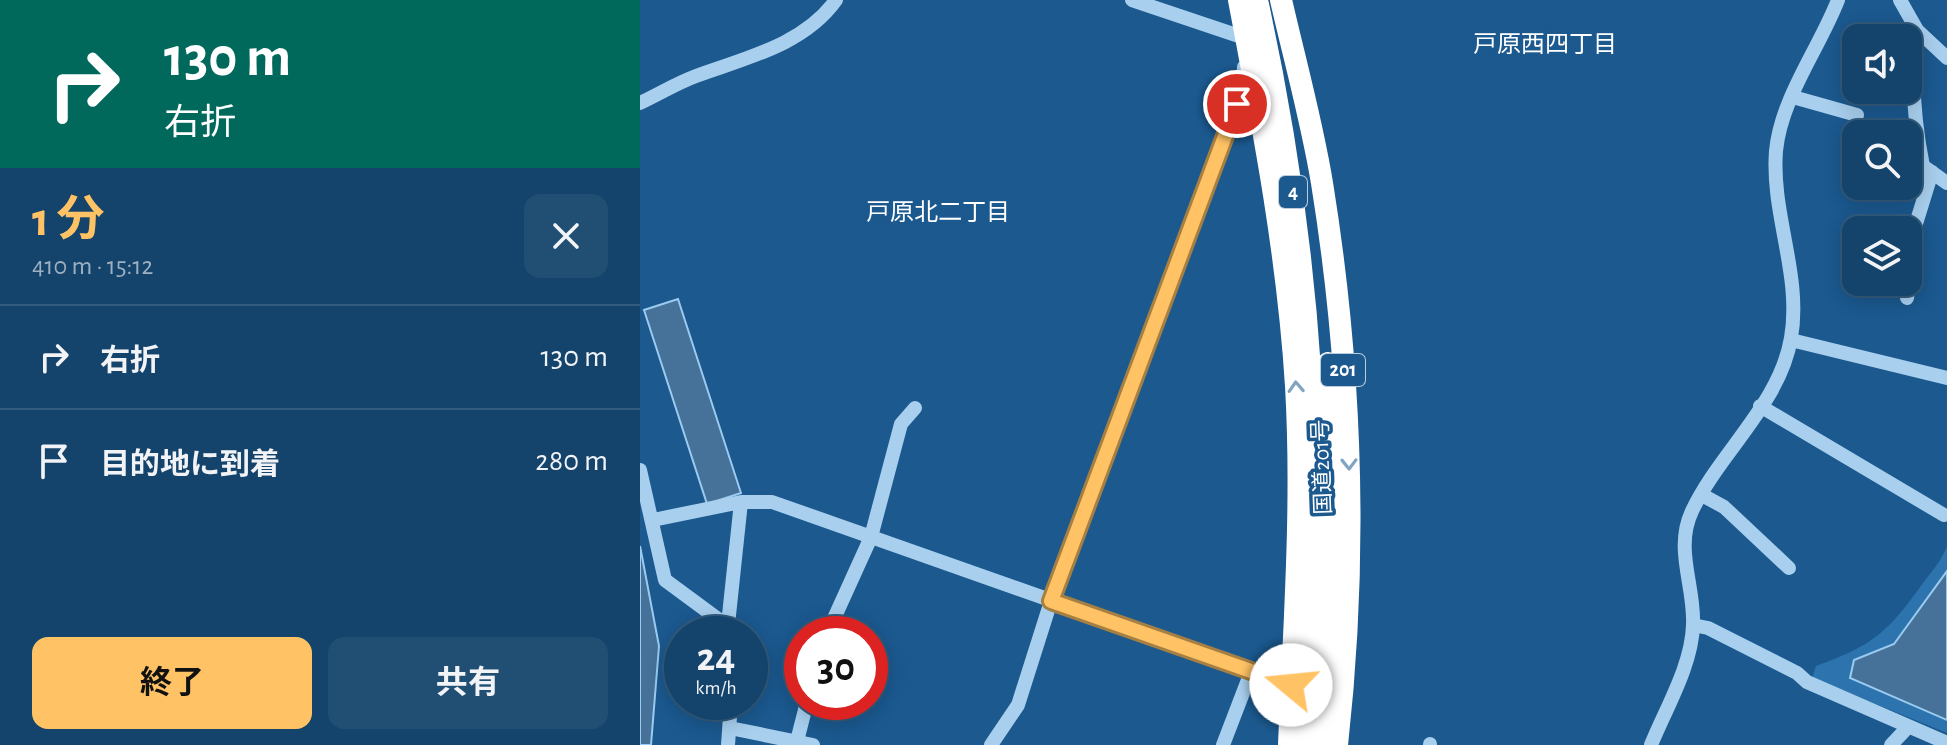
<!DOCTYPE html>
<html lang="ja">
<meta charset="utf-8">
<style>
:root{--surface:#14436b;--page:#214e73;--text:#f1f3f6;--muted:#9db0c1;--line:#335c7e;--accent:#ffc365}
body{margin:0;font-family:"Alegreya Sans","Noto Sans JP",sans-serif;background:var(--page);color:var(--text);height:100vh;display:flex;flex-direction:column;font-size:30px;white-space:nowrap}
*{box-sizing:border-box;margin:0}
p{font-size:26px;color:var(--muted)}
.icon{flex:none;width:44px;height:44px;fill:none;stroke:currentColor;stroke-width:2;stroke-linecap:round;stroke-linejoin:round}
.map{position:relative;flex:1;overflow:hidden}
.details{display:flex;flex-direction:column;background:var(--surface);width:640px}
.details>*{flex:none}
.top-card{background:#00695c;color:#fff;overflow:hidden}
.buttons{position:absolute;left:1202px;top:24px;display:grid;gap:16px}
.buttons a{display:grid;place-items:center;width:80px;height:80px;border-radius:16px;background:var(--surface);box-shadow:0 4px 20px #0003,0 0 0 2px var(--line);font-size:40px}
.speed{position:absolute;left:24px;top:616px;display:flex;gap:16px;font-size:40px;font-weight:700;text-align:center}
.speed>*{display:grid;place-content:center;width:104px;height:104px;border-radius:50%;background:var(--surface);box-shadow:0 4px 20px #0003,0 0 0 2px var(--line);line-height:1}
.speed small{font-size:20px;font-weight:400}
.speed .limit{border:12px solid #d22;background:#fff;color:#111}
.pin{position:absolute;display:grid;place-items:center;width:68px;height:68px;color:#fff;margin:-34px;border:4px solid #fff;border-radius:50%;box-shadow:0 2px 8px #0007}
.me{position:absolute;width:88px;margin:-44px;rotate:287deg;stroke-linejoin:round;filter:drop-shadow(0 0 6px #0008)}
.turn{display:flex;align-items:center;gap:28px;height:168px;padding:0 32px;font-size:36px}
.turn .icon{width:104px;height:104px;stroke-width:2.5}
.turn b{display:block;font-size:56px;line-height:68px}
.round{display:grid;place-items:center;flex:none;width:84px;height:84px;border-radius:16px;background:var(--page)}
.overview{display:flex;align-items:center;justify-content:space-between;height:136px;padding:0 32px}
h1{font-size:48px;font-weight:700;line-height:60px;color:var(--accent)}
.primary-button{display:flex;gap:16px;margin-top:auto;padding:16px 32px}
.primary-button a{flex:1;height:92px;border-radius:16px;background:var(--accent);color:#111;font-size:32px;font-weight:700;line-height:92px;text-align:center}
.primary-button a+a{background:var(--page);color:var(--text)}
ul{padding:0;list-style:none}
li{display:flex;align-items:center;gap:24px;height:104px;padding:0 32px;border-top:2px solid var(--line)}
li div{flex:1}
li b{display:block;font-size:30px}
li em{font-style:normal}
main{display:flex;flex:1;min-height:0}
.map>svg:first-child{display:block}
.green{fill:#2d73ad}
.water{fill:#467299;stroke:#9bcbf0;stroke-width:2}
.lines{fill:none;stroke-linecap:round;stroke-linejoin:round}
.minor{stroke:#a8cfee;stroke-width:14}
.highway{stroke:#fff;stroke-width:22}
.oneway{stroke:#82a4c1}
.route-casing{stroke:#a67f42;stroke-width:20}
.route{stroke:#ffc365;stroke-width:14}
.labels{text-anchor:middle;dominant-baseline:central;stroke-width:7;stroke-linejoin:round;paint-order:stroke}
.shield{fill:#1b598f;stroke:#bbcddd;stroke-width:2}
.shield-label{font-size:20px;font-weight:bold;fill:#fff}
.street-label{font-size:22px;fill:#fff;stroke:#1b598f}
.neighbourhood-label{font-size:24px;fill:#fff;stroke:#1b598f}
</style>
<main>
<section class="details">
<div class="top-card">
<div class="turn"><svg class="icon" aria-label="right" viewBox="0 0 24 24"><path d="M7 20v-9h11M14 6l5 5-5 5"/></svg><div><b>130 m</b>右折</div></div>
</div>
<div class="overview"><div><h1>1 分</h1><p>410 m · 15:12</p></div><a class="round"><svg class="icon" aria-label="close" viewBox="0 0 24 24"><path d="M6 6l12 12M18 6L6 18"/></svg></a></div>
<ul>
<li><svg class="icon" aria-label="right" viewBox="0 0 24 24"><path d="M7 20v-9h11M14 6l5 5-5 5"/></svg><div><b>右折</b></div><em>130 m</em></li>
<li><svg class="icon" aria-label="arrive" viewBox="0 0 24 24"><path d="M6 21V4h12l-3 4 3 4H6"/></svg><div><b>目的地に到着</b></div><em>280 m</em></li>
</ul>
<div class="primary-button"><a>終了</a><a>共有</a></div>
</section>
<div class="map">
<svg width="1307" height="745" viewBox="0 0 1307 745">
<rect width="100%" height="100%" fill="#1b598f"/>
<path class="green" d="M1307 546V733L1172 678 1176 666C1234 645 1248 632 1283 583 1292 571 1302 560 1307 546Z"/>
<path class="water" d="M38 299 101 493 67 504 4 310Z
M0 546 19 646 11 745H0Z
M1307 571V720L1210 678 1214 660 1254 644Z"/>
<g class="lines">
<path class="minor" d="M492 0 599 36
M1260 0 1277 30 1307 58
M1277 30C1270 75 1274 121 1283 166L1307 183
M1153 97 1217 115
M0 103C19 94 37 83 56 76 105 58 164 45 196 0
M1267 298 1275 227 1292 172
M1151 340 1307 378
M1120 406 1304 515
M0 470 25 580 86 625
M1062 495 1084 507 1149 568
M13 520 101 502
M1053 625 1068 628 1157 673 1167 682 1307 743
M87 634 101 502H132L651 685
M187 634 231 537 261 424 275 408
M90 728 173 745
M157 741 167 702
M88 745 91 702
M351 745 378 705 411 601 590 123 603 85 604 67
M583 745 611 672
M790 745V744
M1011 745C1026 708 1052 665 1053 625 1055 586 1034 549 1052 511 1079 453 1140 404 1151 338 1162 275 1131 214 1136 151 1141 98 1179 49 1198 0
M1251 745 1268 727"/>
<path class="highway" d="M599 0C623 127 648 256 656 386 663 506 654 625 649 745
M617 0C672 252 688 488 664 745
M641 0C655 61 672 122 682 183 712 369 718 558 697 745
M681 745 692 565 688 363"/>
</g>
<defs><path id="oneway-chevron" d="M-2-3.5L2.5 0L-2 3.5" fill="none" stroke-width="1.6" stroke-linecap="round" stroke-linejoin="round" transform="scale(2)"/></defs>
<g class="oneway">
<use href="#oneway-chevron" transform="translate(656 387) rotate(-93)"/>
<use href="#oneway-chevron" transform="translate(709 464) rotate(89)"/>
</g>
<g class="lines">
<defs>
<path id="route" d="M597 104 411 601 651 685"/>
</defs>
<use href="#route" class="route-casing"/>
<use href="#route" class="route"/>
</g>
<g class="labels">
<g class="shield">
<rect x="639" y="176" width="28" height="32" rx="6"/>
<rect x="681" y="354" width="44" height="32" rx="6"/>
</g>
<g class="shield-label">
<text x="653" y="192">4</text>
<text x="703" y="370">201</text>
</g>
<g class="street-label">
<text transform="translate(682 467) rotate(-92)">国道201号</text>
</g>
<g class="neighbourhood-label">
<text x="905" y="45">戸原西四丁目</text>
<text x="298" y="213">戸原北二丁目</text>
</g>
</g>
</svg>
<div class="buttons">
<a><svg class="icon" aria-label="sound" viewBox="0 0 24 24"><path d="M4 9h4l5-4v14l-5-4H4zM17 9q2 3 0 6"/></svg></a>
<a><svg class="icon" aria-label="search" viewBox="0 0 24 24"><circle cx="10" cy="10" r="6"/><path d="M15 15l6 6"/></svg></a>
<a><svg class="icon" aria-label="layers" viewBox="0 0 24 24"><path d="M12 4l9 5-9 5-9-5zM3 14l9 5 9-5"/></svg></a>
</div>
<div class="speed"><div>24<small>km/h</small></div><div class="limit">30</div></div>
<div class="pin" style="left:597px;top:104px;background:#d93025"><svg class="icon" aria-label="arrive" viewBox="0 0 24 24"><path d="M6 21V4h12l-3 4 3 4H6"/></svg></div>
<svg class="me" style="left:651px;top:685px" viewBox="-20 -20 40 40"><circle r="19" fill="#fff"/><path d="M0-13L10 11 0 6-10 11z" fill="#ffc365"/></svg>
</div>
</main>
